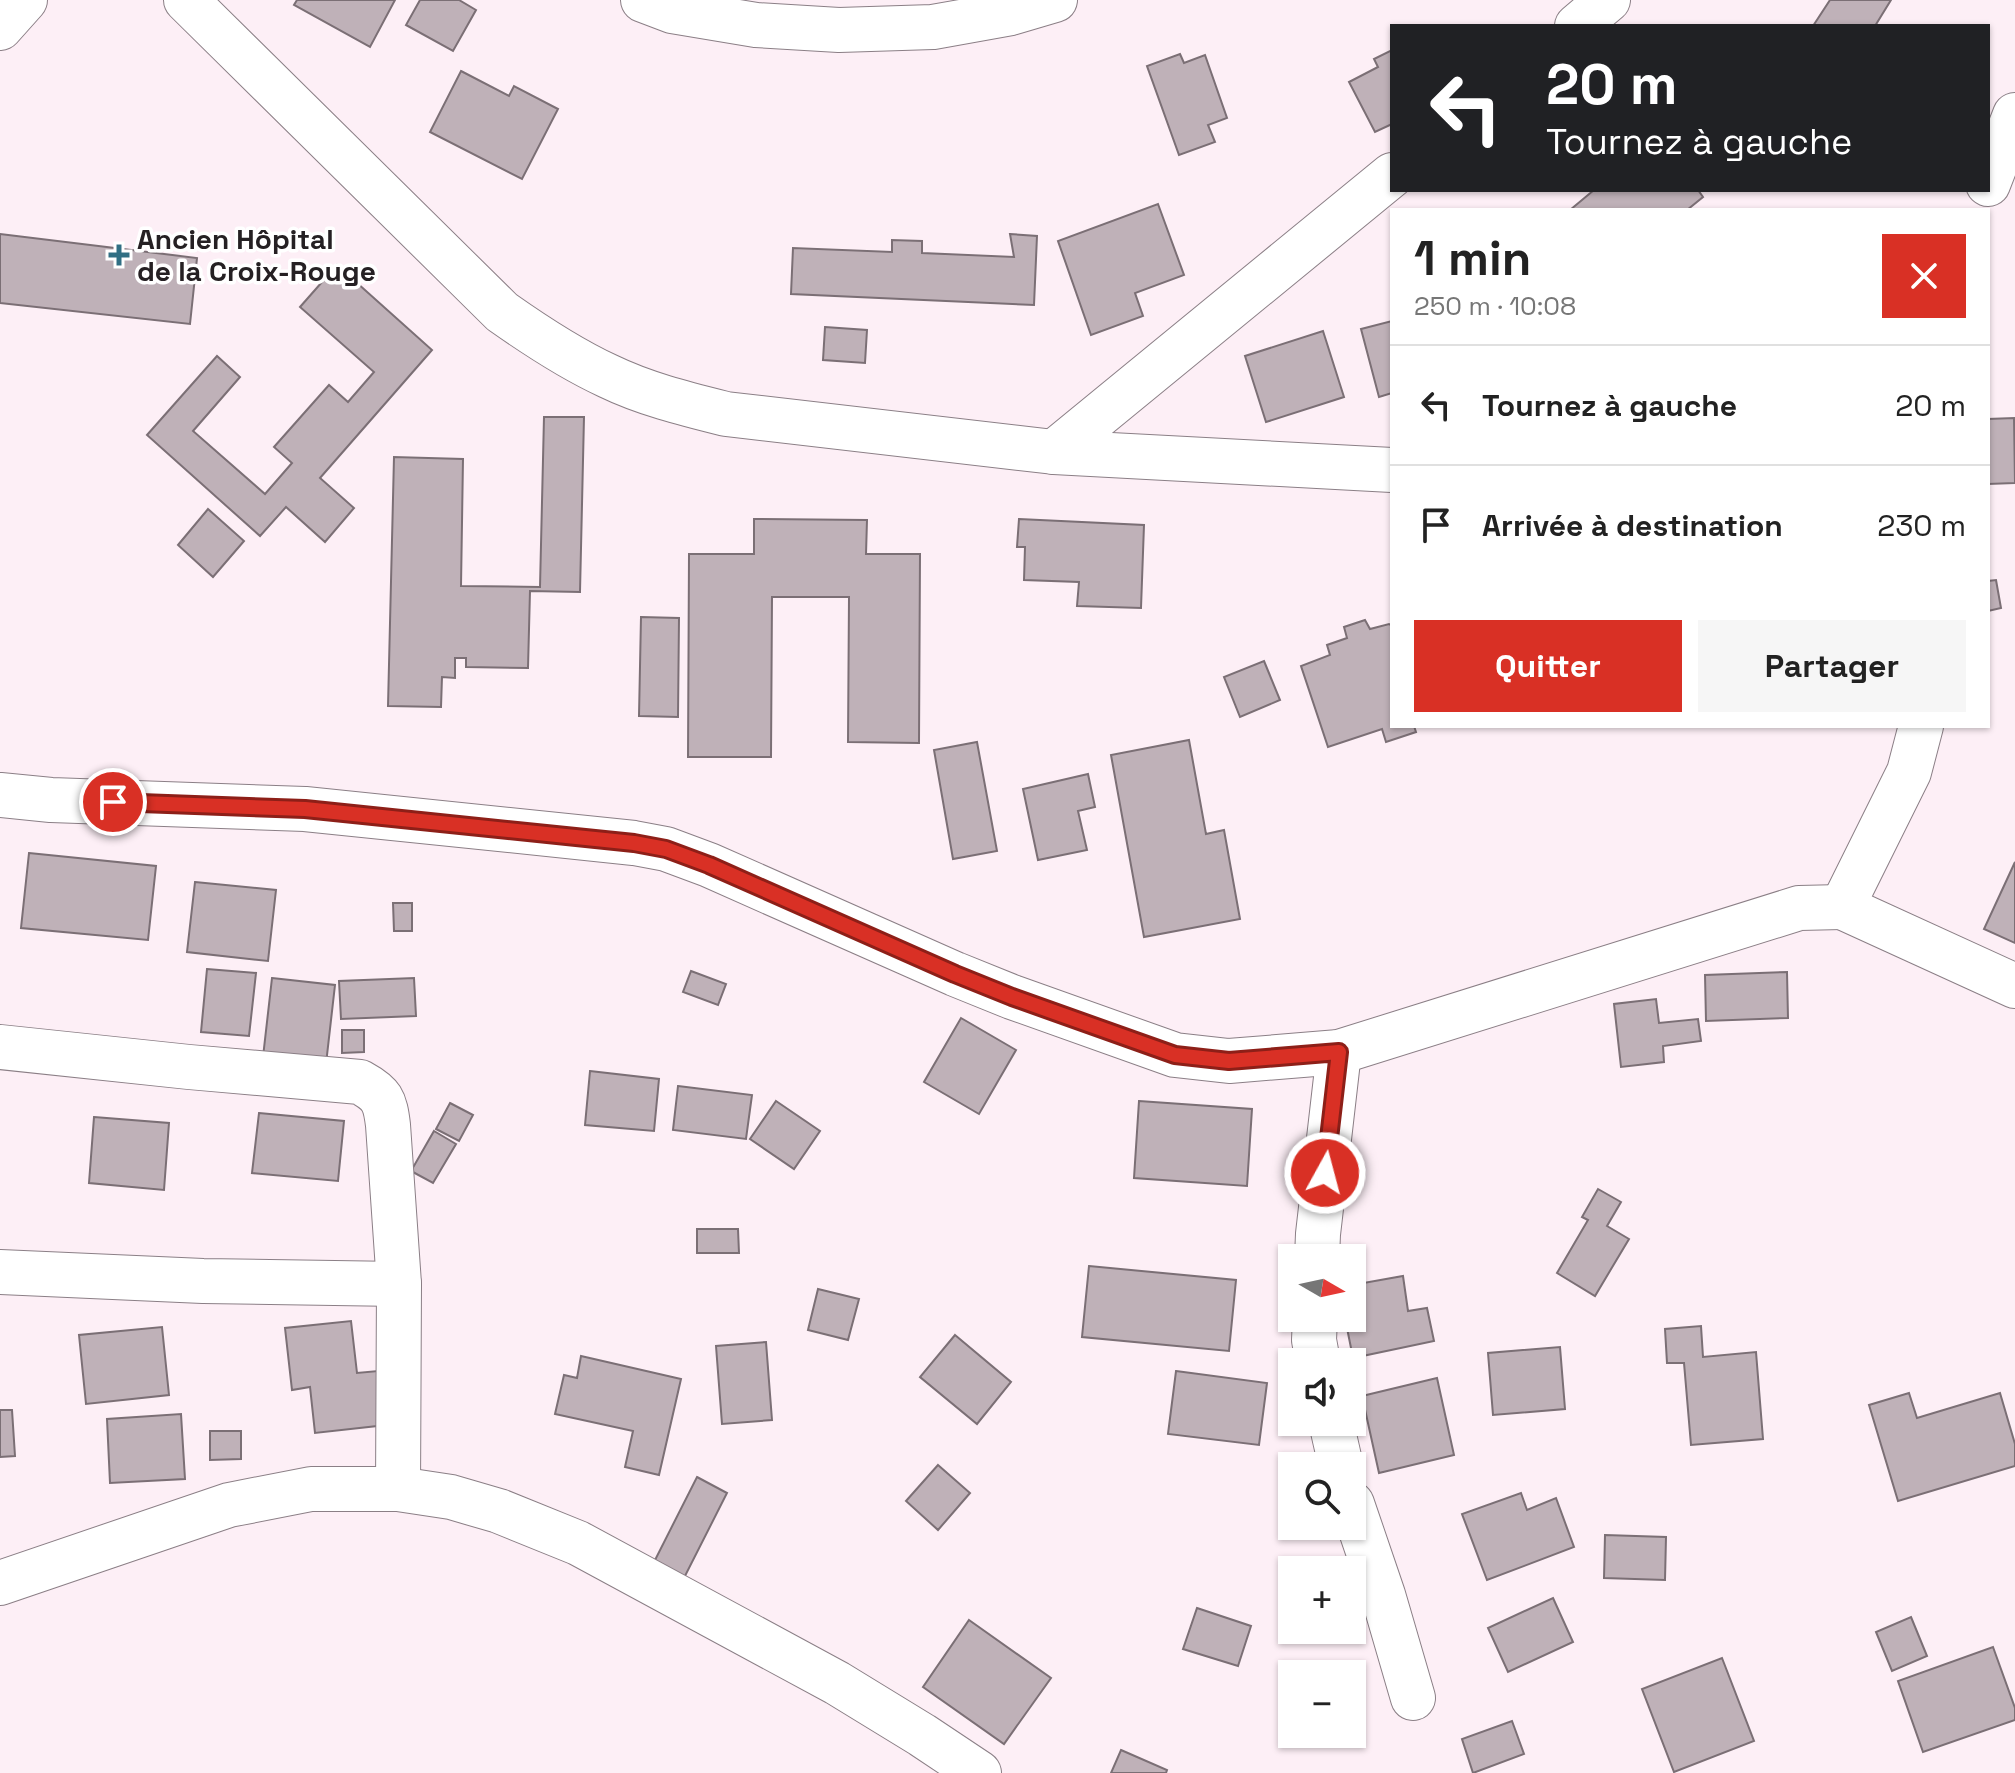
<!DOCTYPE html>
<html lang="fr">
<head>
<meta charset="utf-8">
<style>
	body { margin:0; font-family:"Space Grotesk",sans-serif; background:#f6f6f6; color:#222; height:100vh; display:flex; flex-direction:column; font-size:30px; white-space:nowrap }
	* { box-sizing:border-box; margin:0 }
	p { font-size:26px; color:#767676 }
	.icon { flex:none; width:44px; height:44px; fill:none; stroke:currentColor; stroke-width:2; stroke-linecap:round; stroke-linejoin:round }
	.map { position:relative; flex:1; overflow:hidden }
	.details { position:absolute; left:1390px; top:208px; width:600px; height:520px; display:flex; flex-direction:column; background:#fff; border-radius:0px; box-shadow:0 2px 6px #0004 }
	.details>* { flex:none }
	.hud { position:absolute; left:1390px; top:24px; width:600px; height:168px; border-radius:0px; box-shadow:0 2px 6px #0004; background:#202124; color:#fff; overflow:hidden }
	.needle { width:52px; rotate:99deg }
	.fabs { position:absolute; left:1278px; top:1244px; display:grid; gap:16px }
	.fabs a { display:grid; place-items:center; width:88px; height:88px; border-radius:0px; background:#fff; box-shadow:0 2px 6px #0004; font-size:40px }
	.pin { position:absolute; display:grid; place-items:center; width:68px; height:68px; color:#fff; margin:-34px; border:4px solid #fff; border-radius:50%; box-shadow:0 2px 8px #0007 }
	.me { position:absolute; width:88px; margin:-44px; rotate:7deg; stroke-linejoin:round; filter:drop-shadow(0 0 6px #0008) }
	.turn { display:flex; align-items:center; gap:28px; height:168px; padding:0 24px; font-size:36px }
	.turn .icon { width:104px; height:104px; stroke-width:2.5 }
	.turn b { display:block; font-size:56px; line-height:68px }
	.round { display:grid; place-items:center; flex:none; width:84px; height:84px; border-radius:0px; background:#f6f6f6 }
	.overview { display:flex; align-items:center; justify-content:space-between; height:136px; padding:0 24px }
	h1 { font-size:48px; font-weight:700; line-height:60px }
	.primary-button { display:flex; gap:16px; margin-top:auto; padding:16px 24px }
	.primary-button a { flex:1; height:92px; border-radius:0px; background:#d93025; color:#fff; font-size:32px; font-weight:700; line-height:92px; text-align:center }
	.primary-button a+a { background:#f6f6f6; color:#222 }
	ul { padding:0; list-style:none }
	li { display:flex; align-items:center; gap:24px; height:120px; padding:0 24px; border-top:2px solid #e0e0e0 }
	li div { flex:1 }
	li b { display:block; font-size:30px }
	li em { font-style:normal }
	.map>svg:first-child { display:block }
	.building { fill:#bfb1b8; stroke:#7b6f75; stroke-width:2 }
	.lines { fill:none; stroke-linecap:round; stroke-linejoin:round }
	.minor-casing { stroke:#8b7f86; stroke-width:46 }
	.minor { stroke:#fff; stroke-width:44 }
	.route-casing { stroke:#8d1f18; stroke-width:20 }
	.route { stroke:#d93025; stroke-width:14 }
	.poi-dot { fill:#306f84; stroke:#fff; stroke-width:3 }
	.labels { text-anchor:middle; stroke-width:7; stroke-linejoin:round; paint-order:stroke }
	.poi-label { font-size:28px; font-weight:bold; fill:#252023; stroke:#fff; text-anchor:start }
</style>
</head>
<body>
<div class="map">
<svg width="2015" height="1773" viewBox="0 0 2015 1773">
	<rect width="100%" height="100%" fill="#fdeff6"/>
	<g class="building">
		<path d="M297,0H395L370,47L294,5Z"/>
		<path d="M420,0H459L476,10L453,51L406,25Z"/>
		<path d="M1830,0H1891L1875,26H1813Z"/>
		<path d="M1392,50V124L1375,132L1349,82L1378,67L1374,59Z"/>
		<path d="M1180,54L1184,63L1205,55L1227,118L1208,125L1215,142L1179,155L1147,66Z"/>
		<path d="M461,71L509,96L514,86L558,109L522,179L430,132Z"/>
		<path d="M1594,190H1698L1703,197L1687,210H1570Z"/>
		<path d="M1158,204L1184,275L1135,293L1143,316L1091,335L1058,241Z"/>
		<path d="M0,234L197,258L190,324L0,303Z"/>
		<path d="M1010,234L1037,236L1034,305L791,294L793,248L892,252V240L922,241V253L1014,257Z"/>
		<path d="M337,265L432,350L320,478L354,508L325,542L286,507L260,536L147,435L217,356L240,377L193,431L265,494L292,463L274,447L329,385L348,402L374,372L300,307Z"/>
		<path d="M1392,321V393L1379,397L1361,329Z"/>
		<path d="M825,327L867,330L865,363L823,360Z"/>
		<path d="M1323,331L1344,397L1266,422L1245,356Z"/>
		<path d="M544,417H584L580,592L530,591L528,668L466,667V658H455V678L442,677L441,707L388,706L394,457L463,459L461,586L540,587Z"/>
		<path d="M2014,418L2015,483L1988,484V419Z"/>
		<path d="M208,509L244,541L213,577L178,545Z"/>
		<path d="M754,519L867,520L866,554H920L919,743L848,742L849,597H772L771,757H688L689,554H754Z"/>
		<path d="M1019,519L1144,525L1141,608L1077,606L1079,582L1024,580L1025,547H1017Z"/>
		<path d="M1996,580L2001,608L1988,611V581Z"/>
		<path d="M641,617L679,618L678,717L639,716Z"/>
		<path d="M1365,620L1370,629L1389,624L1392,626V726H1414L1416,732L1386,742L1382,729L1328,747L1301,666L1330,655L1327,645L1347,638L1344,627Z"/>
		<path d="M1264,661L1280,700L1240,717L1224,677Z"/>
		<path d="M1189,740L1206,834L1224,830L1240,919L1144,937L1111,755Z"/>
		<path d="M977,742L997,851L953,859L934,750Z"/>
		<path d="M1088,774L1095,807L1078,811L1087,850L1038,860L1023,789Z"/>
		<path d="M29,853L156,866L148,940L21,928Z"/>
		<path d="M2015,862V943L1984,929Z"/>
		<path d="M195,882L276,890L268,961L187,952Z"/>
		<path d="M393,903H412V931H394Z"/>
		<path d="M207,969L256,973L249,1036L201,1032Z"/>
		<path d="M691,971L726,984L718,1005L683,992Z"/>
		<path d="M1787,972L1788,1018L1706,1021L1705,975Z"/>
		<path d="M272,978L335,985L326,1064L263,1057Z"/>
		<path d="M414,978L416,1016L341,1019L339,981Z"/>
		<path d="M1656,999L1659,1023L1698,1019L1701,1041L1663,1046L1664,1062L1621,1067L1614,1004Z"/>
		<path d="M961,1018L1016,1050L979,1114L924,1082Z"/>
		<path d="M342,1030H364V1052L342,1053Z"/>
		<path d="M590,1071L659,1079L654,1131L585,1125Z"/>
		<path d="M678,1086L752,1095L746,1139L673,1130Z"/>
		<path d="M776,1101L820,1131L794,1169L750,1139Z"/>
		<path d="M1139,1101L1252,1109L1247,1186L1134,1178Z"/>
		<path d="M450,1103L473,1115L459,1141L436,1129Z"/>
		<path d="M259,1113L344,1121L338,1181L252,1173Z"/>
		<path d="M94,1117L169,1123L164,1190L89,1183Z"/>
		<path d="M434,1131L456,1144L433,1183L411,1171Z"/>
		<path d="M1598,1189L1621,1202L1607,1226L1629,1239L1595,1296L1557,1273L1588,1220L1582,1217Z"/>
		<path d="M697,1229H738L739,1253H697Z"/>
		<path d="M1089,1266L1236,1280L1229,1351L1082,1337Z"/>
		<path d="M1403,1276L1408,1311L1427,1308L1434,1341L1353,1358L1345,1318H1352V1285Z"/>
		<path d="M818,1289L859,1299L848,1340L808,1330Z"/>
		<path d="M351,1321L357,1373L389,1370L395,1424L315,1433L310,1387L292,1390L285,1328Z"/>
		<path d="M1701,1326L1703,1357L1756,1352L1763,1439L1691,1445L1684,1363H1667L1665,1329Z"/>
		<path d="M162,1327L169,1395L86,1404L79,1335Z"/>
		<path d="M955,1335L1011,1382L977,1424L920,1377Z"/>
		<path d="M766,1342L772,1420L722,1424L716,1346Z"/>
		<path d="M1560,1347L1565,1409L1493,1415L1488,1353Z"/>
		<path d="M581,1356L681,1379L659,1475L625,1467L633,1431L555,1414L564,1375L577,1378Z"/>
		<path d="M1176,1371L1267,1383L1259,1445L1168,1434Z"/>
		<path d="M1437,1378L1454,1455L1379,1473L1362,1396Z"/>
		<path d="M1909,1393L1917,1418L2000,1393L2015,1444V1466L1898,1501L1869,1405Z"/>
		<path d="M0,1410H12L15,1456L0,1457Z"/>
		<path d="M181,1414L185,1479L110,1483L107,1419Z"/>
		<path d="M210,1431H241V1459L210,1460Z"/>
		<path d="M938,1465L970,1493L938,1530L906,1501Z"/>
		<path d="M697,1477L727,1493L684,1578L654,1562Z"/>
		<path d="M1521,1493L1527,1510L1556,1498L1574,1547L1487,1580L1462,1514Z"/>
		<path d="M1605,1535L1666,1537L1665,1580L1604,1578Z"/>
		<path d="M1553,1598L1573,1642L1508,1672L1488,1628Z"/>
		<path d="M1197,1608L1251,1626L1238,1666L1183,1649Z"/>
		<path d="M1911,1617L1927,1656L1892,1671L1876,1632Z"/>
		<path d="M969,1620L1051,1678L1004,1744L923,1687Z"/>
		<path d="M1993,1647L2015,1708V1720L1923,1752L1898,1681Z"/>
		<path d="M1722,1658L1754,1741L1674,1772L1642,1689Z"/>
		<path d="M1512,1721L1524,1754L1473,1773L1462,1739Z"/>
		<path d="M1121,1750L1167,1770L1166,1773H1111Z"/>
	</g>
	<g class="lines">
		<defs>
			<g id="minor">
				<path d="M186,0L502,312C536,336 571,359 608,376C645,394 686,404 726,414L1054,452L1392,470"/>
				<path d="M643,0L672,11L756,25L839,30L933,27L1011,13L1055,0"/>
				<path d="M1577,26L1608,0"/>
				<path d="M0,28L25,0"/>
				<path d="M1988,184L2015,115"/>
				<path d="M1054,452L1392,175"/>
				<path d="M1921,726L1909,772L1842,907L2015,986"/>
				<path d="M0,795L51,800L305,809L634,843L666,849L709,865L955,974L1012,997L1175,1055L1229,1061L1339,1052L1799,908L1842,907"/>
				<path d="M0,1047L189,1067L360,1082C382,1094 385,1100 388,1125L399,1284L398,1489"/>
				<path d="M1317,1258L1318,1234L1339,1052"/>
				<path d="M0,1272L203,1281L399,1284"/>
				<path d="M1315,1318L1314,1340L1318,1362"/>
				<path d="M1331,1422L1341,1466"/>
				<path d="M1352,1504L1383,1595L1413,1698"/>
				<path d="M0,1583L229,1505L311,1489H398L451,1497L499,1511L578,1543L837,1683L922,1735L979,1773"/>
			</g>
		</defs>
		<use href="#minor" class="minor-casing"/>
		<use href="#minor" class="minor"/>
	</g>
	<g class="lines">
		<defs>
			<path id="route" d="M113,802L305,809L634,843L666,849L709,865L955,974L1012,997L1175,1055L1229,1061L1339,1052L1325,1173"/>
		</defs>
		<use href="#route" class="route-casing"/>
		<use href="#route" class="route"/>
	</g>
	<path class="poi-dot" d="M115 243h8v8h8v8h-8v8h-8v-8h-8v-8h8z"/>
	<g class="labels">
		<g class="poi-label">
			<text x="137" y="249">Ancien Hôpital<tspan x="137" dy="32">de la Croix-Rouge</tspan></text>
		</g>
	</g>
</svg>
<div class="fabs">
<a><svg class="needle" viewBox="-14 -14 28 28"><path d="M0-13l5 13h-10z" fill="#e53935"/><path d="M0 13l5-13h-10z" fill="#767676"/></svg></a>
<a><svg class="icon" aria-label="sound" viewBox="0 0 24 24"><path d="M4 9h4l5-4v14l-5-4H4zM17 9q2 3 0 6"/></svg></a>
<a><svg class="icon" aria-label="search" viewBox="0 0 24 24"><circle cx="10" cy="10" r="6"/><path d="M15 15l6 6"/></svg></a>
<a>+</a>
<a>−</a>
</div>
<div class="pin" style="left:113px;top:802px;background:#d93025"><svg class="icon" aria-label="arrive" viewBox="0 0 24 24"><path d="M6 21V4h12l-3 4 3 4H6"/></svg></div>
<svg class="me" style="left:1325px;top:1173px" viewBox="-20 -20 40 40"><circle r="17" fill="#d93025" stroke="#fff" stroke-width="3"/><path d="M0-11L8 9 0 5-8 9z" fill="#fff"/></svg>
<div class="hud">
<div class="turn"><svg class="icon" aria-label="left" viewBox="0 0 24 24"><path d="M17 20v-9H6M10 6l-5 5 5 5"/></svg><div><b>20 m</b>Tournez à gauche</div></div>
</div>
<section class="details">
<div class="overview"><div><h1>1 min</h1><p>250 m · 10:08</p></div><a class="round" style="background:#d93025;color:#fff"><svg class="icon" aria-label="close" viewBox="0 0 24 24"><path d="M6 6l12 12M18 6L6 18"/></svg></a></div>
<ul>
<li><svg class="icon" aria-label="left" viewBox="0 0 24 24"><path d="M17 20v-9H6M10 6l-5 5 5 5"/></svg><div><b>Tournez à gauche</b></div><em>20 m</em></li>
<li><svg class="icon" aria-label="arrive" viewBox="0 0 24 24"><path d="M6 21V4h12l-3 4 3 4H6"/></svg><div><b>Arrivée à destination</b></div><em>230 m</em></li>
</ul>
<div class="primary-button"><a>Quitter</a><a>Partager</a></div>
</section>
</div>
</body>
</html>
